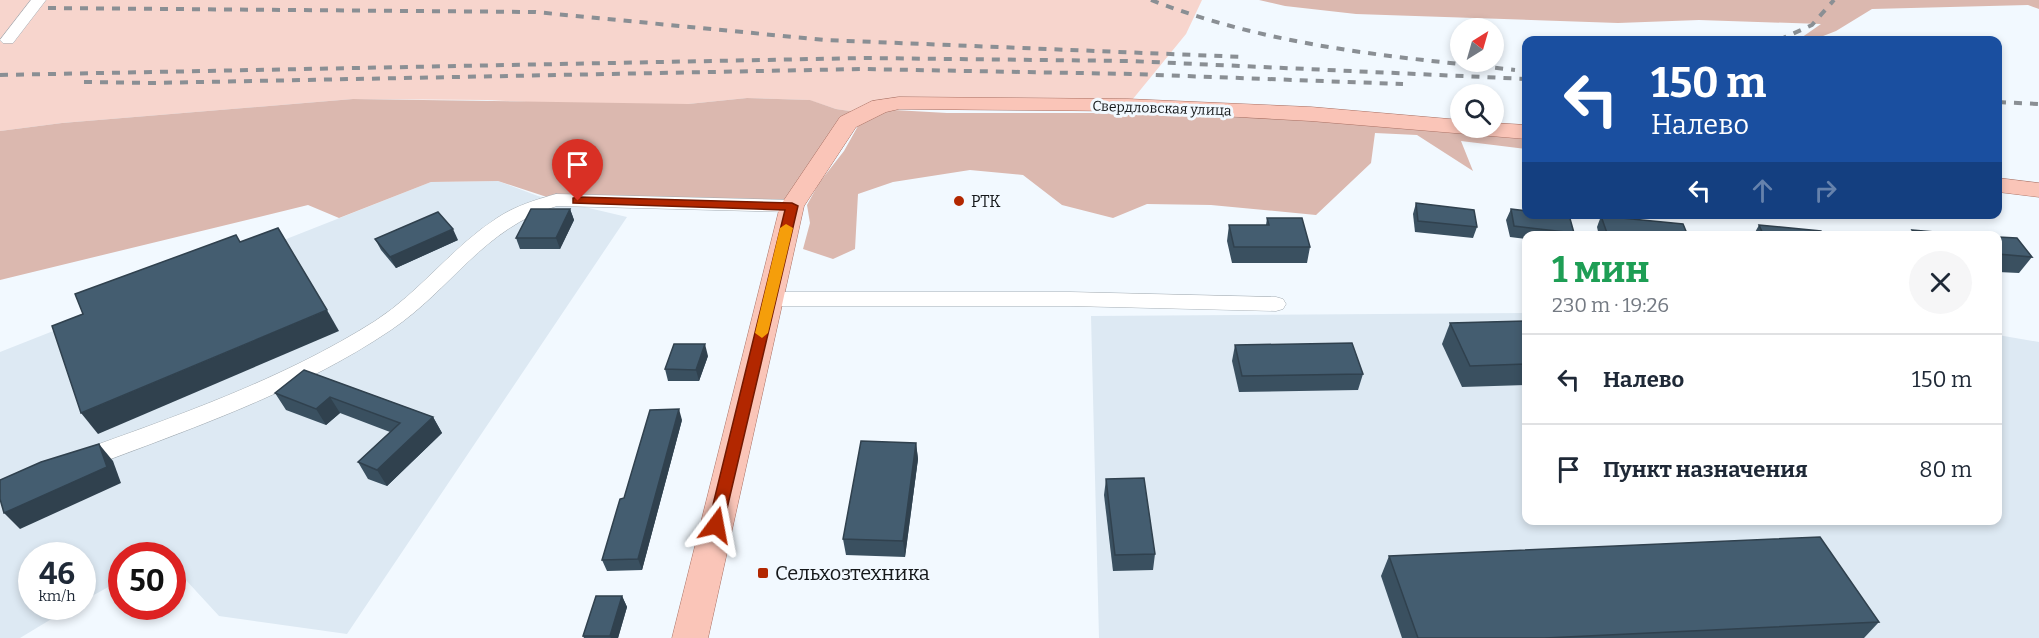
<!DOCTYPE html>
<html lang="ru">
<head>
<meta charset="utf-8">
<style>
	body { margin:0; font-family:Bitter,serif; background:#f6f6f7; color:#1f2937; height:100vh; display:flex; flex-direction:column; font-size:22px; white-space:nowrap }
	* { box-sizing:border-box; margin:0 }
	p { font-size:20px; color:#747a83 }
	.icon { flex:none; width:33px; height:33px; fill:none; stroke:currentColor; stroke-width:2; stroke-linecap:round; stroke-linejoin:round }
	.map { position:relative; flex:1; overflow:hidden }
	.details { position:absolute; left:1522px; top:231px; width:480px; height:294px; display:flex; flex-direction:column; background:#fff; border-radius:12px; box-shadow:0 3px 9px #0003 }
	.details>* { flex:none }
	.top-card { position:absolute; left:1522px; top:36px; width:480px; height:183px; border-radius:12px; box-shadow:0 3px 9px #0003; background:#1a4fa0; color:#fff; overflow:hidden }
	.needle { width:39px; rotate:37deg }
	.tools { position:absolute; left:1450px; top:18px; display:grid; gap:12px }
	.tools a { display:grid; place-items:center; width:54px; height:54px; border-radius:50%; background:#fff; box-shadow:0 3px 9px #0003; font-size:30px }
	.speed { position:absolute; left:18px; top:542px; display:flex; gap:12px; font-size:30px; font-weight:700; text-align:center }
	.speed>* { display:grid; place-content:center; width:78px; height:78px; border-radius:50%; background:#fff; box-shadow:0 3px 9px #0003; line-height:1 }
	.speed small { font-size:15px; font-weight:400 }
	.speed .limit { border:9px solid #d22; background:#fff; color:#111 }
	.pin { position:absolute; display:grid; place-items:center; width:51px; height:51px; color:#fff; margin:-62px -26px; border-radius:50% 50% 50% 0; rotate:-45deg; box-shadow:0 0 6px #0007 }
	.pin .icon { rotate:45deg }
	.me { position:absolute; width:66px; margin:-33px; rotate:13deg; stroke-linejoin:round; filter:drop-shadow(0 0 4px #0008) }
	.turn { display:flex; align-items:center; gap:21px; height:126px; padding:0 30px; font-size:27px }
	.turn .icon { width:78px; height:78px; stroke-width:2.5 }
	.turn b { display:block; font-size:42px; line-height:51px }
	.lanes { display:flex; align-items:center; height:57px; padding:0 30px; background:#0003; justify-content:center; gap:30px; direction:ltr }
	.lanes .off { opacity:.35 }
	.round { display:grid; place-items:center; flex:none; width:63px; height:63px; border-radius:32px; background:#f6f6f7 }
	.head { display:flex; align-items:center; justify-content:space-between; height:102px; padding:0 30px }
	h1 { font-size:36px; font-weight:700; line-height:45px; color:#1e9e55 }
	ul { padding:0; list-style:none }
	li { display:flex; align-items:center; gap:18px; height:90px; padding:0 30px; border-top:2px solid #e0e1e3 }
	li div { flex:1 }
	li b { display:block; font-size:22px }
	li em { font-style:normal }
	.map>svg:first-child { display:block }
	.built { fill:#dde9f3 }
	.green { fill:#f7d5cd }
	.forest { fill:#dbb8af }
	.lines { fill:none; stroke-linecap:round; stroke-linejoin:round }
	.minor-casing { stroke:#a2abb2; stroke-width:1 }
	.major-casing { stroke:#a86f62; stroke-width:1 }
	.minor { fill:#fff; fill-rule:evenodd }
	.major { fill:#fac5b8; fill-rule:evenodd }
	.rail { stroke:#8a8f94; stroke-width:4; stroke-dasharray:8 8; stroke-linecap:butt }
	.wall { fill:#3a5060 }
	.shaded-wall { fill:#30414e }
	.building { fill:#445d70; stroke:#30414e; stroke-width:1.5 }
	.route { fill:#b22700; stroke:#741900; stroke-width:1.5 }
	.slow { fill:#f59e0b }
	.poi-dot { fill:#b22700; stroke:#f2f9ff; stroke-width:2 }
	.labels { text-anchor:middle; stroke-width:6; stroke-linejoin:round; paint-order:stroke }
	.far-street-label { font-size:14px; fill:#15181a; stroke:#f2f9ff }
	.poi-label { font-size:16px; fill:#15181a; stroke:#f2f9ff; text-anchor:start }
	.near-poi-label { font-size:20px; fill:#15181a; stroke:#f2f9ff; text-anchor:start }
</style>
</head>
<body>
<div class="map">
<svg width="2039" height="638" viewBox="0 0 2039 638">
	<rect width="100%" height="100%" fill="#f2f9ff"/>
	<g class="built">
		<path d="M498,181L538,196L627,217L347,634L219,616L173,566L172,555H122L121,580L83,601L82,555H32V606H73L20,638H0V352L431,182Z"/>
		<path d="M1527,313V520H1998V335L2039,342V638H1099L1091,316Z"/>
	</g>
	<path class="green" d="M0,0H1202L1186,34L1128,105L899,103L863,113L836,109L809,100L747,98L688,104H566L487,100L353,99L62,123L0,131Z"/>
	<g class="forest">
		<path d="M1259,0H2039V9L2028,5L1872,9L1836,31L1818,38V40H1798L1821,24L1699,20L1618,23L1356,14L1285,6Z"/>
		<path d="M747,98L810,100L836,109L863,113L792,206L556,200L498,181L431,182L339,218L308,205L0,280V131L62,123L353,99L688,104Z"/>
		<path d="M894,110L947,113H1092L1301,119L1527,136V149L1461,141L1473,171L1417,135L1375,133L1371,163L1316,215L1211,205L1147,204L1113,218L1062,205L1023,175L970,170L893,182L858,194L855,249L833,259L803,249L810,223L807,205L819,183L844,151L858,126L873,115Z"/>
	</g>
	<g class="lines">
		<defs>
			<g id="minor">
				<path d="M31,0H46L13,43H3L0,40Z"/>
				<path d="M556,194L792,200L799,202L801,206L799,210L792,212L557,206C483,228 452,289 391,330C299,392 190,429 87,468L79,470L71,468L67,461L71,454C174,417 282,380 375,321C420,292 452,247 497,218C515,206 535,200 556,194Z"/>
				<path d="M770,292H1070L1276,297L1283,299L1286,304L1283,309L1276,311L1070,306H770L763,304L760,299L763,294Z"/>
			</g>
			<g id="major">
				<path d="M899,97L1128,99L1311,107L1461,120V128H1494V123L1527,125V139L1311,121L1128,111L899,109L886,112L856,127L804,206L708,638H672L780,206L840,117L872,101Z"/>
				<path d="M1998,178L2039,183V197L1998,192Z"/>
			</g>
		</defs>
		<use href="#minor" class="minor-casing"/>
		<use href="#major" class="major-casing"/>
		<use href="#minor" class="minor"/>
		<use href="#major" class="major"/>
		<g class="rail">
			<path d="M1151,0C1273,47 1387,56 1515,70"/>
			<path d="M48,8L535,12L825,40L1244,57"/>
			<path d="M1779,40L1812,25L1834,0"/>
			<path d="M0,75L864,58L1130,61L1527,79"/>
			<path d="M84,82L151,83L862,69L1131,74L1403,84"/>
			<path d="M1998,102L2039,104"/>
		</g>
	</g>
	<g class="wall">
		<path d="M1416,203L1477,227L1473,238L1415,232L1413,214Z"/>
		<path d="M570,209L574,220L560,249H520L516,238Z"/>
		<path d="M1511,209L1574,233L1573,236H1527V239L1510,237L1506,220Z"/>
		<path d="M1601,216L1688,236H1599L1597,227Z"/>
		<path d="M1267,218L1310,247L1307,263H1232L1227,241L1229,225H1266Z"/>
		<path d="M1759,225L1823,236H1753Z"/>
		<path d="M1912,230L1981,236H1908Z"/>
		<path d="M1998,237L2032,257L2019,273L1998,272Z"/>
		<path d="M375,239L458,240L396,268L381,250Z"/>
		<path d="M1527,321V385L1462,387L1442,344L1450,323Z"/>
		<path d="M1235,345L1363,374L1358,390L1239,392L1232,361Z"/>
		<path d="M708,356L699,381H668L665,369Z"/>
		<path d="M304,370L433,417L442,433L387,486L368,479L358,462L390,432L340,413L326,425L286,410L275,393Z"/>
		<path d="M682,420L642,570L607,571L602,560L624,498Z"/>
		<path d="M916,443L918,459L905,557L846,555L843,539Z"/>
		<path d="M1106,479L1155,554L1153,570L1113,571L1104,495Z"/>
		<path d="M1389,556L1879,622L1864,638H1402L1381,576Z"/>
		<path d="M622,596L627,607L618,638H584L583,636Z"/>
	</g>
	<g class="shaded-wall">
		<path d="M570,209L574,220L560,249L556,238Z"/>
		<path d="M453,229L458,240L396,268L390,257Z"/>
		<path d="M327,310L339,331L98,434L81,413Z"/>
		<path d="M705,344L708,356L699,381L696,370Z"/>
		<path d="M330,397L340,413L326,425L316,409Z"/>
		<path d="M679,409L682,420L642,570L638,559Z"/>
		<path d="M433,417L442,433L387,486L377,470Z"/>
		<path d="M916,443L918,459L905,557L903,541Z"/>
		<path d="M99,444L113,461L121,483L20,529L4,513Z"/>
		<path d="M622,596L627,607L618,638H611L610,636Z"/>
	</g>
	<g class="building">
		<path d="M1416,203L1474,210L1477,227L1418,221Z"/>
		<path d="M531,209H570L556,238H516Z"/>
		<path d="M1511,209L1527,211V214L1569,215L1574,233L1514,226Z"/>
		<path d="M438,212L453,229L390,257L375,239Z"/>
		<path d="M1601,216L1683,224L1688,236H1628L1607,233Z"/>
		<path d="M1267,218H1302L1310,247H1234L1229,225H1269Z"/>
		<path d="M1759,225L1821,231L1823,236H1764Z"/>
		<path d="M278,228L327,310L81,413L52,326L83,314L75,294L236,235L240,242Z"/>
		<path d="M1912,230L1981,236H1916Z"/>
		<path d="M1998,237L2017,238L2032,257L1998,254Z"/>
		<path d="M1527,321V364L1470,366L1450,323Z"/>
		<path d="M1352,343L1363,374L1242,376L1235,345Z"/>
		<path d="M674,344H705L696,370L665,369Z"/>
		<path d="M304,370L433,417L377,470L358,462L400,423L330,397L316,409L275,393Z"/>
		<path d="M679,409L638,559L602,560L620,499L624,498L650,410Z"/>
		<path d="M861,441L916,443L903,541L843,539Z"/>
		<path d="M99,444L107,467L4,513L0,499V480L41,462Z"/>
		<path d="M1144,478L1155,554L1115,555L1106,479Z"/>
		<path d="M1820,537L1879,622L1545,638H1418L1389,556Z"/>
		<path d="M596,596H622L610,636H583Z"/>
	</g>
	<path class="route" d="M578,197L792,203L798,206L722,530L716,532L711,530L708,525L785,210L573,203V198Z"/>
	<path class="slow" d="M786,224L793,228L768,333L762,338L755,333L780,228Z"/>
	<g class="poi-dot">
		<circle cx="959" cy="201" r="6"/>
		<rect x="757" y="567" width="12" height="12" rx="3"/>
	</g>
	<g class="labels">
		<g class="far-street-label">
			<text transform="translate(1162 108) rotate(2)" y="5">Свердловская улица</text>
		</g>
		<g class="poi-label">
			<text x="971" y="207">РТК</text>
		</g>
		<g class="near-poi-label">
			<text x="775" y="580">Сельхозтехника</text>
		</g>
	</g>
</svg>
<div class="tools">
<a><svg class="needle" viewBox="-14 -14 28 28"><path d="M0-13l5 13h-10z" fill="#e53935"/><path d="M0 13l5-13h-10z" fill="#747a83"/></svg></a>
<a><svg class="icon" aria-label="search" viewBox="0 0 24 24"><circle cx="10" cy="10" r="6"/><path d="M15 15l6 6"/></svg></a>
</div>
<div class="speed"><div>46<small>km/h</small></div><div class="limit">50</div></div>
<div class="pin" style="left:578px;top:201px;background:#d93025"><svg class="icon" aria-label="arrive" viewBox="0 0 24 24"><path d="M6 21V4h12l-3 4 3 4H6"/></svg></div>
<svg class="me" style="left:716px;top:525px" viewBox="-20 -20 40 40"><path d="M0-17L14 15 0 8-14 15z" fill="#b22700" stroke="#fff" stroke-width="4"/></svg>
<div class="top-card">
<div class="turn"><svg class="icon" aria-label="left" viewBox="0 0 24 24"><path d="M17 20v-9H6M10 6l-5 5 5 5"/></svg><div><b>150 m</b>Налево</div></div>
<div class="lanes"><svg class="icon" aria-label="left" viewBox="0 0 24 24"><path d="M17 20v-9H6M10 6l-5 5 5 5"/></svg><svg class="icon off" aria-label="ahead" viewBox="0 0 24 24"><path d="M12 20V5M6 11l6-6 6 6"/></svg><svg class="icon off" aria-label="right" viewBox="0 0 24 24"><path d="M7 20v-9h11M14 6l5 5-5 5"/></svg></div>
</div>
<section class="details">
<div class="head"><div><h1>1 мин</h1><p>230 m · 19:26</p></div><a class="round"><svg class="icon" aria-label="close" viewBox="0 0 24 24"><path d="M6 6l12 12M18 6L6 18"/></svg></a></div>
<ul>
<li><svg class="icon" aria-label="left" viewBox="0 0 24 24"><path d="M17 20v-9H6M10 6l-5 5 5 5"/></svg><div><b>Налево</b></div><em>150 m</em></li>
<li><svg class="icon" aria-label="arrive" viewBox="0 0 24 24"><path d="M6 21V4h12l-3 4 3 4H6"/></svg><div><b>Пункт назначения</b></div><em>80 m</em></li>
</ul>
</section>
</div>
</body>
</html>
